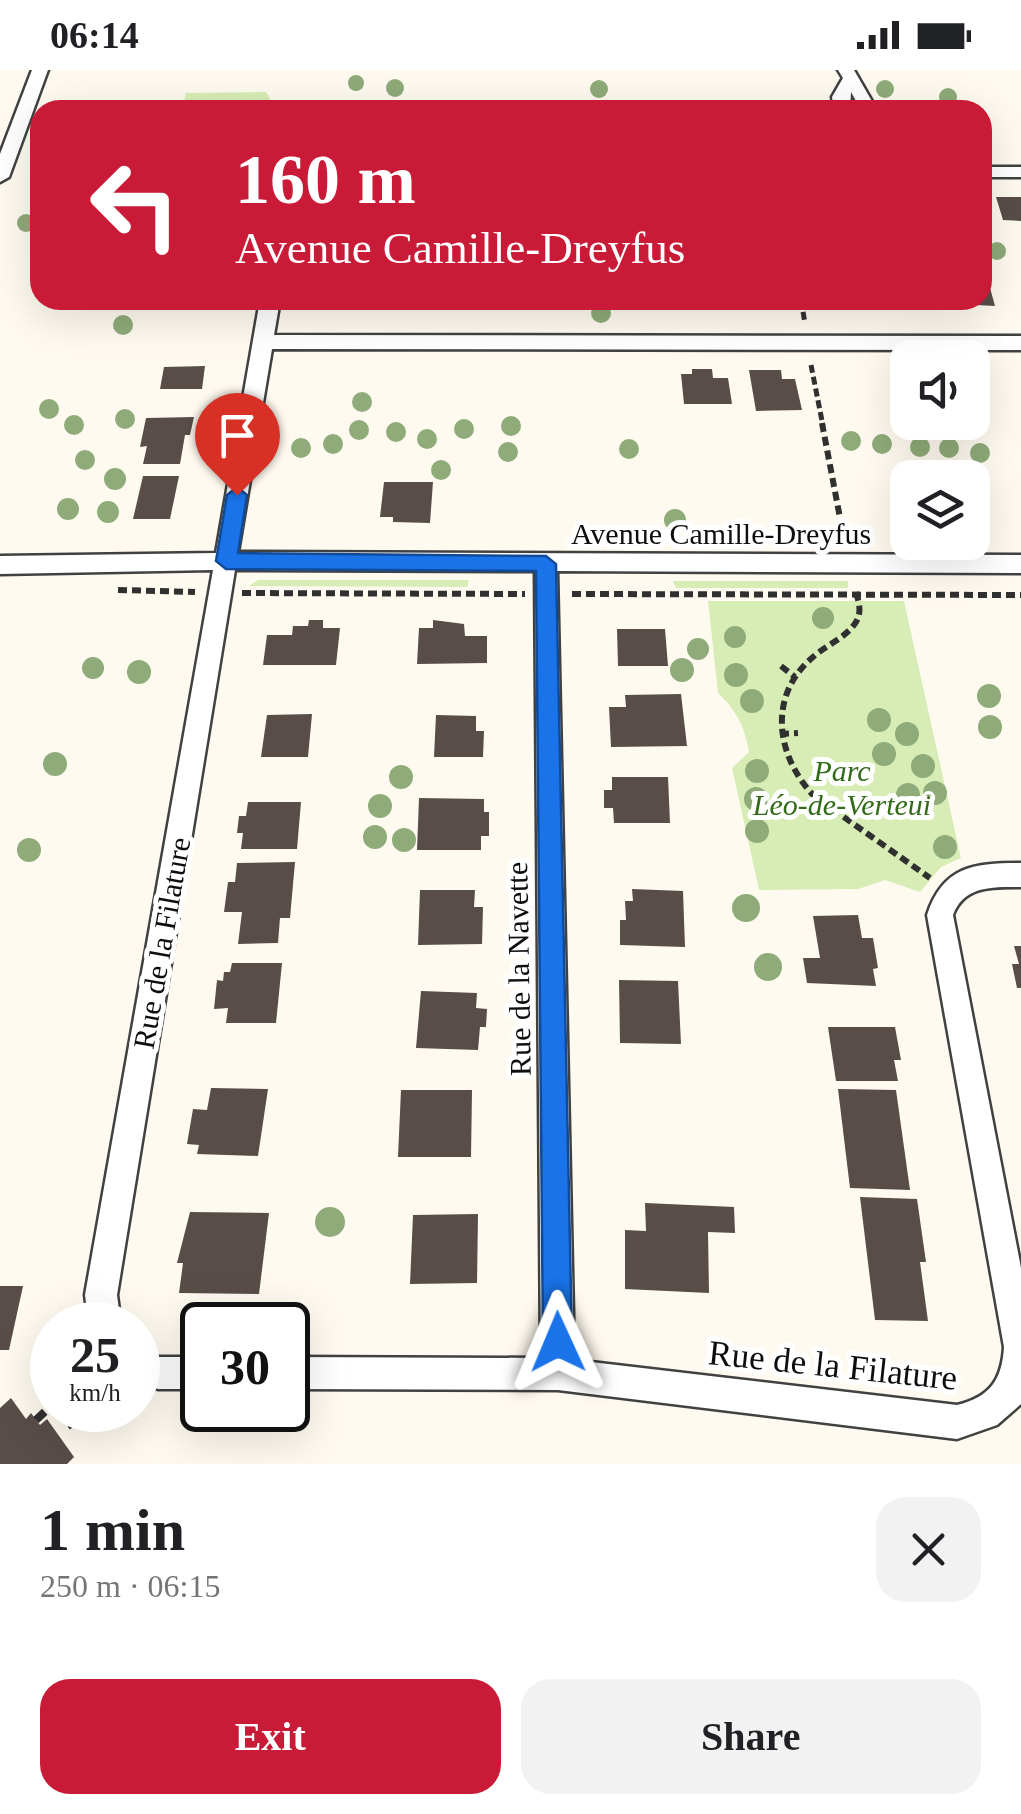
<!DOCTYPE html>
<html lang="en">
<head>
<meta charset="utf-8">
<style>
	body { margin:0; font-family:"Times New Roman",serif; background:#f2f2f2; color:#202124; height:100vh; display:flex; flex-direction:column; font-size:38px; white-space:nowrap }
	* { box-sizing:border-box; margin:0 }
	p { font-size:32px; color:#757577 }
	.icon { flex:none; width:55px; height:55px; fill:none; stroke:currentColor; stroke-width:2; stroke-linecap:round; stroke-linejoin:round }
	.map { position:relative; height:1394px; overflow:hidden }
	.side { display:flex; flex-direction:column; background:#fff; flex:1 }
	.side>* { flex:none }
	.banner { position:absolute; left:30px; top:30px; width:962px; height:210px; border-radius:30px; box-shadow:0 10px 40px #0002; background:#c91b37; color:#fff; overflow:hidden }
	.tools { position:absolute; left:890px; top:270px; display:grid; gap:20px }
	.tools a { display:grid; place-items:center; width:100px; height:100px; border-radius:20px; background:#fff; box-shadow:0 10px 40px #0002; font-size:50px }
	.speed { position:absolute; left:30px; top:1232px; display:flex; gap:20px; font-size:50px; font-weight:700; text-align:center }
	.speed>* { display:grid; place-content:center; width:130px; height:130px; border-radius:50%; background:#fff; box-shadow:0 10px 40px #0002; line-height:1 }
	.speed small { font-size:25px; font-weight:400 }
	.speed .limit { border:5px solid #111; border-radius:15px; background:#fff; color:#111 }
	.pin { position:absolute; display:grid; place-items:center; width:85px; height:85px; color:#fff; margin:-102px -42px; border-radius:50% 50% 50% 0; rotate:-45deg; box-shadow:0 0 10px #0007 }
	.pin .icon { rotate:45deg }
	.me { position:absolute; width:110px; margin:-55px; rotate:359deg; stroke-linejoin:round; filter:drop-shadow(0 0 8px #0008) }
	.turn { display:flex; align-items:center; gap:35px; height:210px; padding:0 40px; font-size:45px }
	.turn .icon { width:130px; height:130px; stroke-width:2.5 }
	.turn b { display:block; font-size:70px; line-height:85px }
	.round { display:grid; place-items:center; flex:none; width:105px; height:105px; border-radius:30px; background:#f2f2f2 }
	.head { display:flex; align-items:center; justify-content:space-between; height:170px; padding:0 40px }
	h1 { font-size:60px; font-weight:700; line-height:75px }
	.action { display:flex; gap:20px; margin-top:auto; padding:20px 40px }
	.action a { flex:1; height:115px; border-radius:30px; background:#c91b37; color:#fff; font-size:40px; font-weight:700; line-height:115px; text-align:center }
	.action a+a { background:#f2f2f2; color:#202124 }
	.status { display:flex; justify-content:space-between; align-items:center; height:70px; padding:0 50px; background:#fff; direction:ltr }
	.status svg { height:28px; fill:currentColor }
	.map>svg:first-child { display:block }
	.green { fill:#d8edb5 }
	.building { fill:#584d49 }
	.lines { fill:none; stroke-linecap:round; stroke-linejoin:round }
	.minor-casing { stroke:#414141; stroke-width:5 }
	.path-far2 { stroke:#303030; stroke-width:5; stroke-dasharray:8 4; stroke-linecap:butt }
	.path-far1 { stroke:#303030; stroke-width:6; stroke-dasharray:9 5; stroke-linecap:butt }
	.path { stroke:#303030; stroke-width:8; stroke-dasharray:12 6; stroke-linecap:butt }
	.minor { fill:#fff; fill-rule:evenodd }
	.tree { fill:#8fab79 }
	.route { fill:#1a73e8; stroke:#114b97; stroke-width:2.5 }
	.labels { text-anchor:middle; stroke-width:10; stroke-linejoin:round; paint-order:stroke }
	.street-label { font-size:30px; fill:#0e0e0e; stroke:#fff }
	.park-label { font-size:30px; font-style:italic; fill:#336b19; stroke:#fff }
	.near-street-label { font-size:35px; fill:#0e0e0e; stroke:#fff }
</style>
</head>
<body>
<div class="status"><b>06:14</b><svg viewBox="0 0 49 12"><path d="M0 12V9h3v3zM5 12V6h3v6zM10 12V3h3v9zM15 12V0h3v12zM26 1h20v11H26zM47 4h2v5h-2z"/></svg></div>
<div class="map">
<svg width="1021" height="1394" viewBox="0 0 1021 1394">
	<rect width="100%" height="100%" fill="#fffaef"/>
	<g class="green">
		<path d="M266,22L276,40H182L186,23Z"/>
		<path d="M258,510H469L467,517L249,516Z"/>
		<path d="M673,511H848V518H676Z"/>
		<path d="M708,531H904L961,788L941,797L920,822L885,810L858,819L759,820L732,698L749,682C745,657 736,640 718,623Z"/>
	</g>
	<g class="building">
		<path d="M996,127H1021V151L1003,150Z"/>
		<path d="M984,196L995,236L976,235L975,230H982Z"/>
		<path d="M452,230H485L484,239H452Z"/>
		<path d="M592,230H642L643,238H592Z"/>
		<path d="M205,296L202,319H160L164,297Z"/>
		<path d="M692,299H712L713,308H728L732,334H684L681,304H692Z"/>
		<path d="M749,300H781L782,309H795L802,340L756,341Z"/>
		<path d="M194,347L190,365H185L180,394H143L147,376L140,377L146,348Z"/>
		<path d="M143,406H179L170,449H133Z"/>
		<path d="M384,412H433L430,453L393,452V447H380Z"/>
		<path d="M309,550H323V558H340L336,595H263L267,565H292L293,556H308Z"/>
		<path d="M433,550L464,554L465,566H487V593L417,594L419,558H433Z"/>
		<path d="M617,559H665L668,596H618Z"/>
		<path d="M681,624L687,676L611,677L609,637H626L625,625Z"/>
		<path d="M312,644L308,687H261L267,645Z"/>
		<path d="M436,645L476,646V661H484L483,687H434Z"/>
		<path d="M612,707H668L670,753H614L613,738H604V720H612Z"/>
		<path d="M419,728L484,729V742H489V766H481V780H417Z"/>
		<path d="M248,732H301L297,779H241L243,763H237L239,746H246Z"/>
		<path d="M295,792L290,848H280L278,873L238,874L242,842H224L228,812H235L237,793Z"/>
		<path d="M632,819L683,821L685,877L620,875V850H626L625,831H633Z"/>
		<path d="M420,820H475L474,837H483L482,874L418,875Z"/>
		<path d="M858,845L862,868H873L878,898L873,899L876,916L807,913L803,888H820L813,846Z"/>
		<path d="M1014,876H1021V918H1017L1012,894H1019Z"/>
		<path d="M232,893H282L276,953H226L228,938L214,939L217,910L223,911L224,902H230Z"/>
		<path d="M619,910L678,911L681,974L620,973Z"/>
		<path d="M421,921L477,923L476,938L487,939L486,957H480L478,980L416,978Z"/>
		<path d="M828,957H895L901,990H894L898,1011H836Z"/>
		<path d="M211,1018L268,1019L258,1086L197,1084L199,1075L187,1074L193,1039L207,1040Z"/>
		<path d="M838,1019L896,1020L910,1120L850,1118Z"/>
		<path d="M401,1020H472L471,1087H398Z"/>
		<path d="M860,1127L917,1129L926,1192H920L928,1251L875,1250Z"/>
		<path d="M645,1133L734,1137L735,1163L708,1162L709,1223L625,1219V1160L646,1161Z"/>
		<path d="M190,1142L269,1143L259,1224L179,1223L183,1193H177Z"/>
		<path d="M478,1144L477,1213L410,1214L413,1145Z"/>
		<path d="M0,1216H23L9,1280H0Z"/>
		<path d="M11,1328L26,1349L31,1343L40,1355L47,1349L74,1387L67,1394H0V1338Z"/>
	</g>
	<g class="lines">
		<defs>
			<g id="minor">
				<path d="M32,0H48L9,107L0,112V84Z"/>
				<path d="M838,0H854L877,40H861L851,22L850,40H834L832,27L843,8Z"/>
				<rect x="982" y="97" width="39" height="10"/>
				<path d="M260,230H280L274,265L1021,266V280L272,279L238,482L1021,485V503L557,501L574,1290L957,1335C990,1327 1002,1310 1004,1277L927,845C943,796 974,793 1021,793V817C994,817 964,815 953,845L1021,1198V1334L997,1355L957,1369L558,1320L288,1319V1287L541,1288L535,501L235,500L117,1225L121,1255H89L85,1225L213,500L0,504V486L216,483Z"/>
				<path d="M138,1280L158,1287H202V1319H158L138,1312Z"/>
			</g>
		</defs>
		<use href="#minor" class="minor-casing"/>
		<g class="path-far2">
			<path d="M801,230L805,253"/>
			<path d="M811,295L823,356"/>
		</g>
		<g class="path-far1">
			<path d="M822,353L844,469"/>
			<path d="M118,520L195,522"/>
			<path d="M856,522C859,533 862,542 856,552C846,568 826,575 813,587C767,626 776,686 814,726L930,808"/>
			<path d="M242,523L525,524"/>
			<path d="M572,524L1021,525"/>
			<path d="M781,596L795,607"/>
			<path d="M780,664L798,663"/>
		</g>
		<g class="path">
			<path d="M60,1340L73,1357"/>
			<path d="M36,1350L52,1335"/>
		</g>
		<use href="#minor" class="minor"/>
	</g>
	<g class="tree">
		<circle cx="356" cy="13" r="8"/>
		<circle cx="395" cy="18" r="9"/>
		<circle cx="599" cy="19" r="9"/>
		<circle cx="885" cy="19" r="9"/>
		<circle cx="948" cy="27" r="9"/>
		<circle cx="26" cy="153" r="9"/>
		<circle cx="997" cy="181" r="9"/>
		<circle cx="601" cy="243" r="10"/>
		<circle cx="123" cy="255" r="10"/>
		<circle cx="362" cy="332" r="10"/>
		<circle cx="49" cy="339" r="10"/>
		<circle cx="125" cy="349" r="10"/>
		<circle cx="74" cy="355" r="10"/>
		<circle cx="511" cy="356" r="10"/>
		<circle cx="464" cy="359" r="10"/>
		<circle cx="359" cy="360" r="10"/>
		<circle cx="396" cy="362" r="10"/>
		<circle cx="427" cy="369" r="10"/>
		<circle cx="851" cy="371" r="10"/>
		<circle cx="333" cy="374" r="10"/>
		<circle cx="882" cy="374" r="10"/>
		<circle cx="920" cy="377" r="10"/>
		<circle cx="301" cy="378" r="10"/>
		<circle cx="949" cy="378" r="10"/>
		<circle cx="629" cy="379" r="10"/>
		<circle cx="508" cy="382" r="10"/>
		<circle cx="980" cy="383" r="10"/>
		<circle cx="85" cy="390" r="10"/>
		<circle cx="441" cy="400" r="10"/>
		<circle cx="115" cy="409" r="11"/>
		<circle cx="68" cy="439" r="11"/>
		<circle cx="108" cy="442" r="11"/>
		<circle cx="675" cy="450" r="11"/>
		<circle cx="823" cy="548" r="11"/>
		<circle cx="735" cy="567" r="11"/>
		<circle cx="698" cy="579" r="11"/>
		<circle cx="93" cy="598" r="11"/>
		<circle cx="682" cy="600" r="12"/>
		<circle cx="139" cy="602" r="12"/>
		<circle cx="736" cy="605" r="12"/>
		<circle cx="989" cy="626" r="12"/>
		<circle cx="752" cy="631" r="12"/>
		<circle cx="879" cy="650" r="12"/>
		<circle cx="990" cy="657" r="12"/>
		<circle cx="907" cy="664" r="12"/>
		<circle cx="884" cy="684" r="12"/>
		<circle cx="55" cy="694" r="12"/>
		<circle cx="923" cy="696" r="12"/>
		<circle cx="757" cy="701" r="12"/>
		<circle cx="401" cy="707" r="12"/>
		<circle cx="935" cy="723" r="12"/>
		<circle cx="908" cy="725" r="12"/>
		<circle cx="756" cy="729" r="12"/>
		<circle cx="380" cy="736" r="12"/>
		<circle cx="757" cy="761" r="12"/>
		<circle cx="375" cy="767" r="12"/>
		<circle cx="404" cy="770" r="12"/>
		<circle cx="945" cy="777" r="12"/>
		<circle cx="29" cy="780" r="12"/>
		<circle cx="746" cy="838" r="14"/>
		<circle cx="768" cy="897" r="14"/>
		<circle cx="330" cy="1152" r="15"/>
	</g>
	<path class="route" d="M237,417L247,425L238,483L546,486L556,494L572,1272L568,1283L558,1287L547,1283L543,1272L536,501L226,499L216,491L227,425Z"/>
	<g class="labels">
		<g class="street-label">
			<text x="721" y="474">Avenue Camille-Dreyfus</text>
			<text transform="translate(162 873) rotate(-80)" y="10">Rue de la Filature</text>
			<text transform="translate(519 899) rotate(-91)" y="10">Rue de la Navette</text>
		</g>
		<g class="park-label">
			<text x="842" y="711">Parc<tspan x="842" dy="34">Léo-de-Verteui</tspan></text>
		</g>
		<g class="near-street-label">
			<text transform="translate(833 1295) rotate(6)" y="12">Rue de la Filature</text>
		</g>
	</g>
</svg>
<div class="tools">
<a><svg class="icon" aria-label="sound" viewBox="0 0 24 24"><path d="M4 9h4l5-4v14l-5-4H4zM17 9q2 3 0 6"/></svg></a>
<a><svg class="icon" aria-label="layers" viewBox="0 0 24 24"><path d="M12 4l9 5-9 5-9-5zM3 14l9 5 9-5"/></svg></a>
</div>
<div class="speed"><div>25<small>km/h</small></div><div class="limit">30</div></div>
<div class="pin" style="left:237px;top:425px;background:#d93025"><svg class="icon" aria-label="arrive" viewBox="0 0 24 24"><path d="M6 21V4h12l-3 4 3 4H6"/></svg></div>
<svg class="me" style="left:558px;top:1272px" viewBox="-20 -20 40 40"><path d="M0-17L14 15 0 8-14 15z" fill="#1a73e8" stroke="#fff" stroke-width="4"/></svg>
<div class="banner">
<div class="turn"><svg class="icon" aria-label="left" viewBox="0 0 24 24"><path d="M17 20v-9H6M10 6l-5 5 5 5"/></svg><div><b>160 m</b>Avenue Camille-Dreyfus</div></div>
</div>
</div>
<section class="side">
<div class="head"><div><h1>1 min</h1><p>250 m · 06:15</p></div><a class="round"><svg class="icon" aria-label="close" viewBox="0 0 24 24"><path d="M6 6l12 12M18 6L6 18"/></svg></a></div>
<div class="action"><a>Exit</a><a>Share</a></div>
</section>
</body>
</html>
